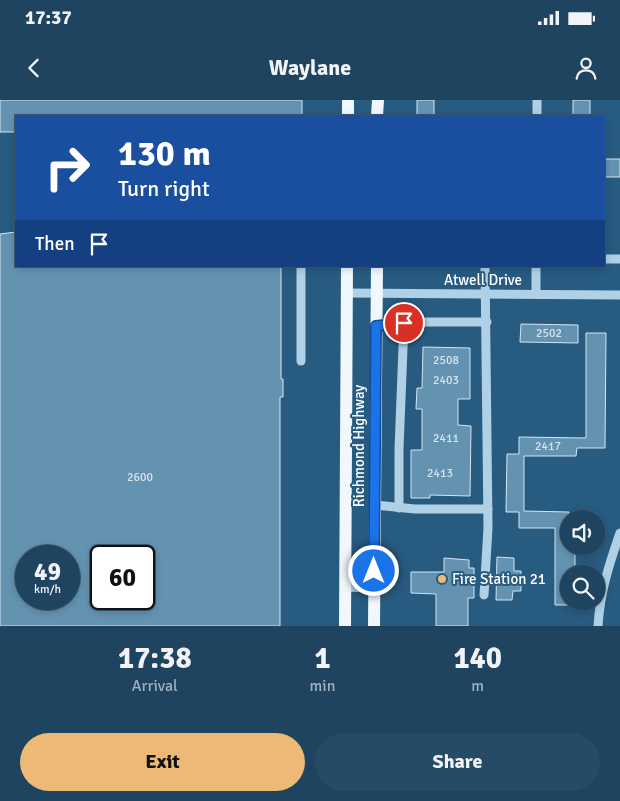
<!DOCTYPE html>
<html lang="en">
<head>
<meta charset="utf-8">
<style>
	body { margin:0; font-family:Signika,sans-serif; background:#264b66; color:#f1f3f6; height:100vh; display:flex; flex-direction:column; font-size:19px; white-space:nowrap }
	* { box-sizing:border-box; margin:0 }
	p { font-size:16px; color:#a1b0bd }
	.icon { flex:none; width:28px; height:28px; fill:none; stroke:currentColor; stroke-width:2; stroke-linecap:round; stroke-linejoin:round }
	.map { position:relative; height:526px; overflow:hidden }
	.panel { display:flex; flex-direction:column; background:#1e4460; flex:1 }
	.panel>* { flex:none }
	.hud { position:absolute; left:15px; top:15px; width:590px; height:152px; border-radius:0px; box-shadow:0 2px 8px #0003,0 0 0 1px #3c5c75; background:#1a4fa0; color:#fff; overflow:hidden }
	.buttons { position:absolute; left:560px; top:410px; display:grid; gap:10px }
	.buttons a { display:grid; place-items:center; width:45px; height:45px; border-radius:50%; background:#1e4460; box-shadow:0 2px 8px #0003,0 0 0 1px #3c5c75; font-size:25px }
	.speed { position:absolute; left:15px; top:445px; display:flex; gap:10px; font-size:25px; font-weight:700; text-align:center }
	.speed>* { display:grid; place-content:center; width:65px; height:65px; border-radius:50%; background:#1e4460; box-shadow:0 2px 8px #0003,0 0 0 1px #3c5c75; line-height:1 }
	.speed small { font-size:12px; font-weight:400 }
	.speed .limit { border:2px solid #111; border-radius:8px; background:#fff; color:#111 }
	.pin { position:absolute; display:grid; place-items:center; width:42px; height:42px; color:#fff; margin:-21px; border:2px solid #fff; border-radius:50%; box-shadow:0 1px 5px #0007 }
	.me { position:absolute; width:55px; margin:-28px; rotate:0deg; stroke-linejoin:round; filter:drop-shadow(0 0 4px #0008) }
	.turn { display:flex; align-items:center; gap:18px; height:105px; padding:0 20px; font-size:22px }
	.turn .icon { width:65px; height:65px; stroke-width:2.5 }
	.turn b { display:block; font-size:35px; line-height:42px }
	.then { display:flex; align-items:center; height:48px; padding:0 20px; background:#0003; gap:10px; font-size:19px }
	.eta { display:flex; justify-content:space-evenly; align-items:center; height:85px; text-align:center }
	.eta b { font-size:30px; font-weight:800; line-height:35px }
	.primary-button { display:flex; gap:10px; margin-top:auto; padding:10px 20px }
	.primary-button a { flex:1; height:58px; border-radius:30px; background:#edb976; color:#111; font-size:20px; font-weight:800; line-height:58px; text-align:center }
	.primary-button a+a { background:#264b66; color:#f1f3f6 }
	.status { display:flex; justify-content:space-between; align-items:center; height:35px; padding:0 25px; background:#1e4460; direction:ltr }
	.status svg { height:14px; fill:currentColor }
	header { display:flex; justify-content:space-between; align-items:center; height:65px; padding:0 20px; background:#1e4460; font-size:22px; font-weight:800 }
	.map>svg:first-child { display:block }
	.building { fill:#6493b2; stroke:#d2e7f5; fill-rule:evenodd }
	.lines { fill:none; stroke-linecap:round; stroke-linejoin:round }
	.minor { stroke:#afd0e5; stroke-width:9 }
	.major { stroke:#f0f7fd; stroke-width:12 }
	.route-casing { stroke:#114b97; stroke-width:12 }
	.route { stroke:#1a73e8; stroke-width:9 }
	.poi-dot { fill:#edb976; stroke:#285b80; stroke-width:2 }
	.labels { text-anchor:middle; stroke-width:4; stroke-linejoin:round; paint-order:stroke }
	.number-label { font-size:12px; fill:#d8e4ec }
	.street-label { font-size:15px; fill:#fff; stroke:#285b80 }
	.poi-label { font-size:15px; fill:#fff; stroke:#285b80; text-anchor:start }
</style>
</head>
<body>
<div class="status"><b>17:37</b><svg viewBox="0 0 49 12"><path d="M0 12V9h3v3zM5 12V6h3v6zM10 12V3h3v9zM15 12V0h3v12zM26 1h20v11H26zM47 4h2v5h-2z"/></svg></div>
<header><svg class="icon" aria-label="back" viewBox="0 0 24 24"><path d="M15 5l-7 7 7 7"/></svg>Waylane<svg class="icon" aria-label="person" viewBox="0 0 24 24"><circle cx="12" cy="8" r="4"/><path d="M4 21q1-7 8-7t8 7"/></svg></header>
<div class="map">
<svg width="620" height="526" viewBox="0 0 620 526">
	<rect width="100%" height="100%" fill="#285b80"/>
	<g class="building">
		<path d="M0,0H302V16H16V32H0Z"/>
		<rect x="417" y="0" width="17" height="16"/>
		<rect x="573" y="0" width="17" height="16"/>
		<rect x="604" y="59" width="16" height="18"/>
		<path d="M16,132V166H281V279H283V297H280V526H0V134ZM26,456H69V499H26ZM101,456H144V499H101Z"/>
		<path d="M521,224L578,225V243L520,242Z"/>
		<path d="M586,233H606L605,348H577L576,356H524V411L569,412V446H575V474H569V505H555V428H519V412H506L507,354H519V337L586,338Z"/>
		<path d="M423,247L470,248V299H458V325L471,326L470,396L430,395V398H411V350H422V309H416L417,288H422Z"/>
		<path d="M497,457L514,458V471H521V491H513L512,500H496Z"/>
		<path d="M444,458L469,460V468H474V498H468V526H436V494L411,493V472H444Z"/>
	</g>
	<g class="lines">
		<g class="minor">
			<path d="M537,16V0"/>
			<path d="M604,159H620"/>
			<path d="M301,166V261"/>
			<path d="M346,193L620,195"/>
			<path d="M536,194V166"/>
			<path d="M376,226L415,222H487"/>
			<path d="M375,405L415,409H488"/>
			<path d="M399,408V349L404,223"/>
			<path d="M345,487L374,488"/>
			<path d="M484,495L488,428L485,166"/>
			<path d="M598,526C600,492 609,465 620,433"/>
		</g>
		<g class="major">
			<path d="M348,16V0"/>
			<path d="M377,16L378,0"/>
			<path d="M345,526L347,166"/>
			<path d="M374,526L377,166"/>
		</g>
	</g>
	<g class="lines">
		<defs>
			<path id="route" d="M374,471L376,226L404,223"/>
		</defs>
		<use href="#route" class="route-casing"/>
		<use href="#route" class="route"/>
	</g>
	<circle class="poi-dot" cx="442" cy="479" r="5"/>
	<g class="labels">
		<g class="number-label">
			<text x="549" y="237">2502</text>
			<text x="446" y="264">2508</text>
			<text x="446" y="284">2403</text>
			<text x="446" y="342">2411</text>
			<text x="548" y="350">2417</text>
			<text x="440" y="377">2413</text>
			<text x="140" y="381">2600</text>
		</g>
		<g class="street-label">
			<text x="483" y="185">Atwell Drive</text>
			<text transform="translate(359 346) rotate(-90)" y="5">Richmond Highway</text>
		</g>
		<g class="poi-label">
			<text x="452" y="484">Fire Station 21</text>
		</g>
	</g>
</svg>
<div class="buttons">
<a><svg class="icon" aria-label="sound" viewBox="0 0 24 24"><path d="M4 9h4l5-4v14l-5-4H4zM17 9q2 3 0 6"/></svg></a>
<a><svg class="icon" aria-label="search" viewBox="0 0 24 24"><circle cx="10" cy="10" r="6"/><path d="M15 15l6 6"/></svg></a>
</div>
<div class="speed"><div>49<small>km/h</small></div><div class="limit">60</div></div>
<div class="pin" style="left:404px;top:223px;background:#d93025"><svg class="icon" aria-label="arrive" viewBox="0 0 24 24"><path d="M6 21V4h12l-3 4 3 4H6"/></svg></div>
<svg class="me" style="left:374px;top:471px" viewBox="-20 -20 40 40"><circle r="17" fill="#1a73e8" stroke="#fff" stroke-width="3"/><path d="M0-11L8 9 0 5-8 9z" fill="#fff"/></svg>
<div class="hud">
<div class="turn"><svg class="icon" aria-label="right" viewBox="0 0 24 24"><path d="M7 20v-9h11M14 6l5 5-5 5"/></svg><div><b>130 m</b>Turn right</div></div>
<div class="then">Then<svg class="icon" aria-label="arrive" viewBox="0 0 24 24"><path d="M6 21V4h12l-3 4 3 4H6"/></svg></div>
</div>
</div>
<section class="panel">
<div class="eta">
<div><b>17:38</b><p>Arrival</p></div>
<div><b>1</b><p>min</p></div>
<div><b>140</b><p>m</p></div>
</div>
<div class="primary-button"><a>Exit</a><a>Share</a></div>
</section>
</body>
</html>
